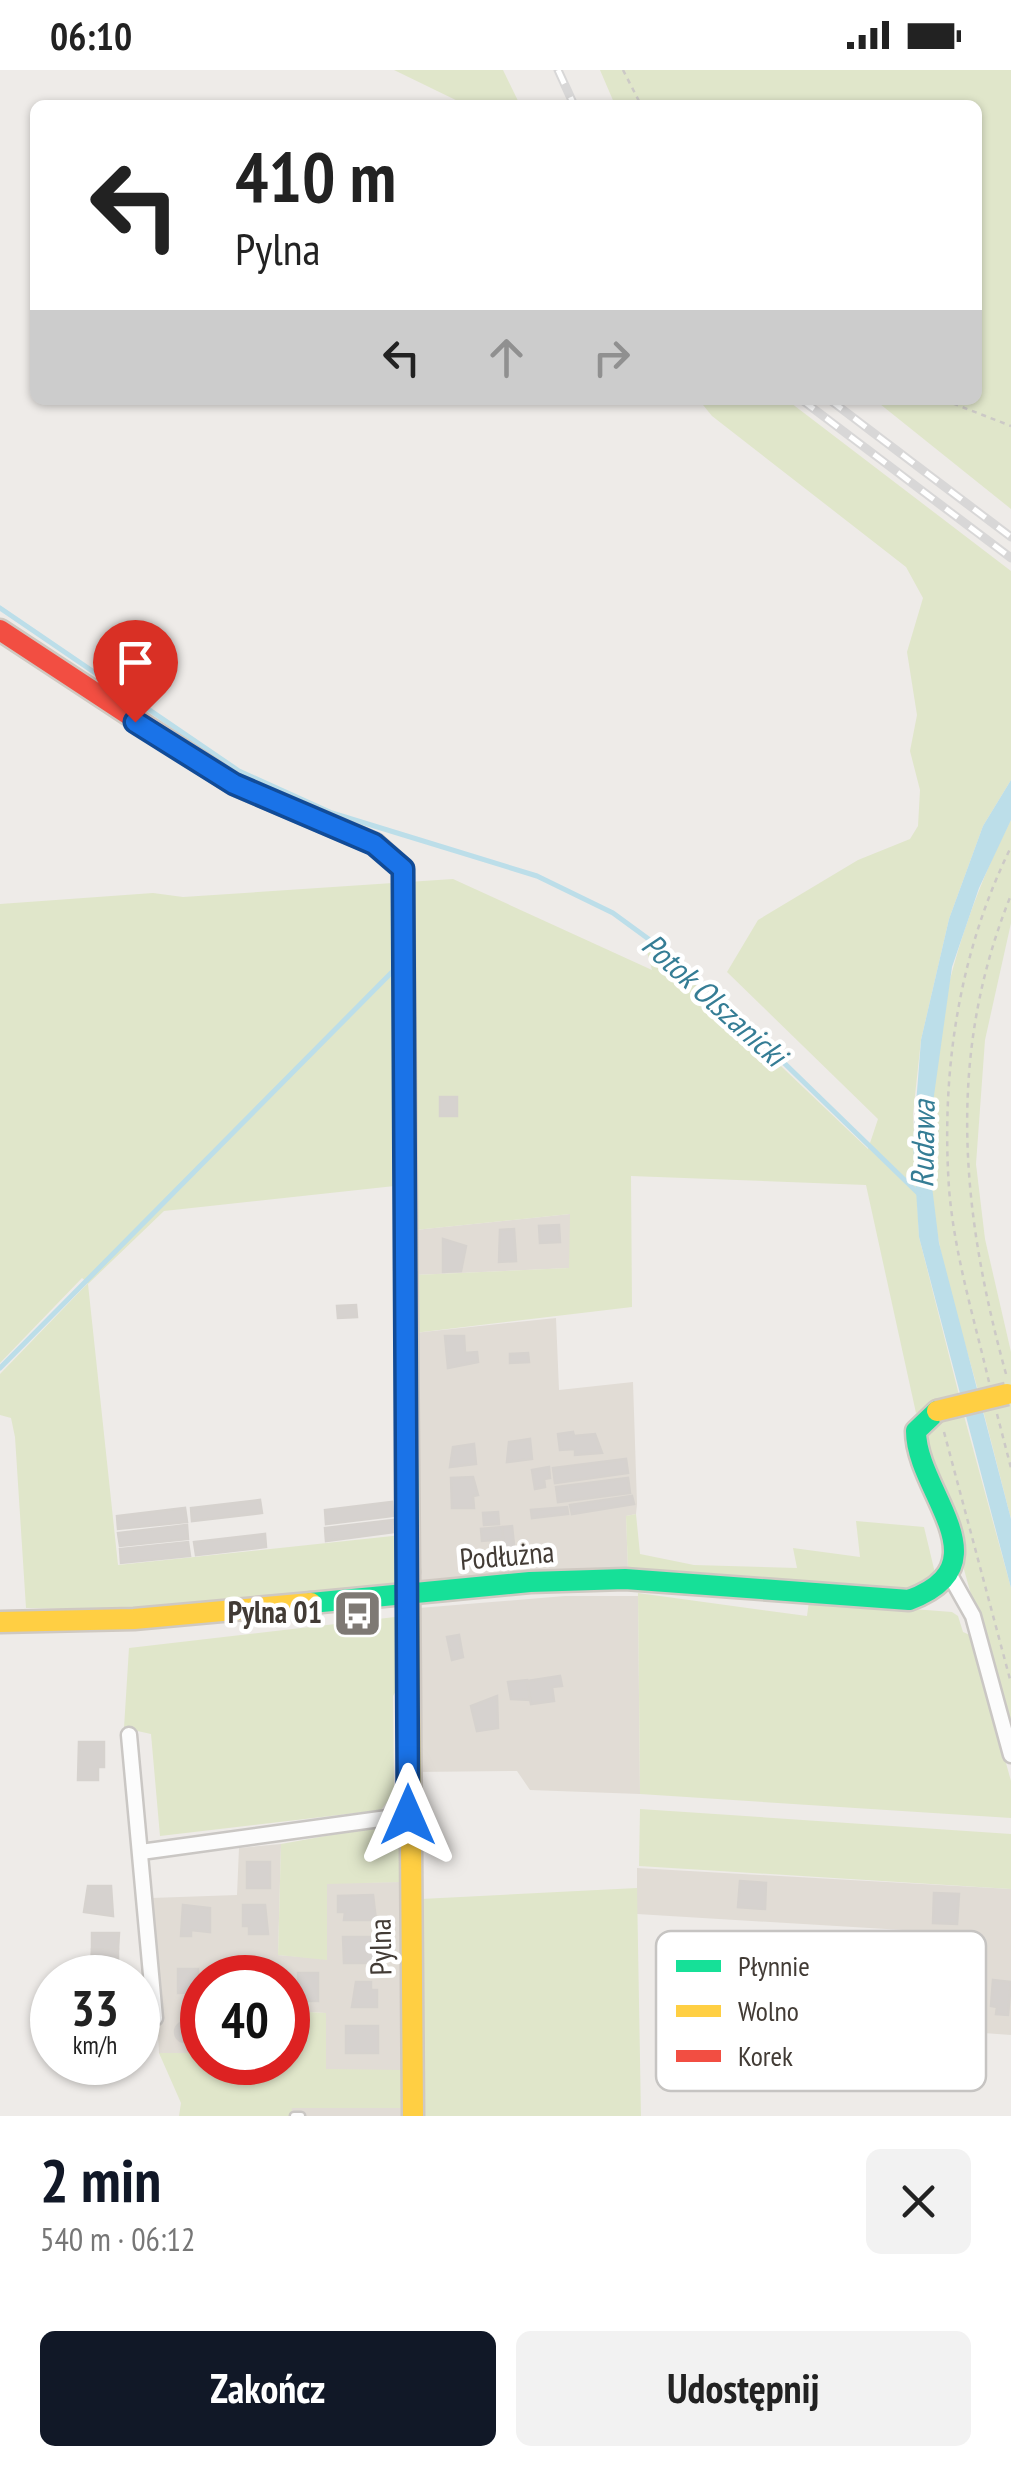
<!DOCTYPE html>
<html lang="pl">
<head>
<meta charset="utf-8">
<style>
	body { margin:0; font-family:"PT Sans Narrow",sans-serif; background:#f2f2f2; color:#222; height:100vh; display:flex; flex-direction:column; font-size:38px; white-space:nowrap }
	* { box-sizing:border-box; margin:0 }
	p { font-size:32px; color:#767676 }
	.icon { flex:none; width:55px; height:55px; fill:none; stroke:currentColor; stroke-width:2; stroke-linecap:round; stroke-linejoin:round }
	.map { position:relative; height:2046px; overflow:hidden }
	.sheet { display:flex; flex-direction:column; background:#fff; flex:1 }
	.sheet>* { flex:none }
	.hud { position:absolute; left:30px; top:30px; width:952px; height:305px; border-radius:15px; box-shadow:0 2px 8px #0004; background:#fff; color:#222; overflow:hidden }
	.speed { position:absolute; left:30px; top:1885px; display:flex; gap:20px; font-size:50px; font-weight:700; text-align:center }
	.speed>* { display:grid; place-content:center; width:130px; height:130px; border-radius:50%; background:#fff; box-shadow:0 2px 8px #0004; line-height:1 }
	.speed small { font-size:25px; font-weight:400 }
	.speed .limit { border:15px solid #d22; background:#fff; color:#111 }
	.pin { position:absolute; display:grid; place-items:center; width:85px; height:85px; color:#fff; margin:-102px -42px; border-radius:50% 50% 50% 0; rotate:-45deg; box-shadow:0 0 10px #0007 }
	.pin .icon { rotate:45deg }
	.me { position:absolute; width:110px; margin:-55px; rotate:0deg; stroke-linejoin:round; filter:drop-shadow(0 0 8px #0008) }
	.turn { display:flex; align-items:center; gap:35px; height:210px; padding:0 40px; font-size:45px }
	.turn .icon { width:130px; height:130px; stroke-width:2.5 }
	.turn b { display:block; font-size:70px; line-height:85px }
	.lanes { display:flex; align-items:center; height:95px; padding:0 40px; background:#0003; justify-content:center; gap:50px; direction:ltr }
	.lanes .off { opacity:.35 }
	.round { display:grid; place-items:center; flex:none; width:105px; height:105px; border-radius:15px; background:#f2f2f2 }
	.overview { display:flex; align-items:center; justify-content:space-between; height:170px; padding:0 40px }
	h1 { font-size:60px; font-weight:700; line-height:75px; color:#111827 }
	.action { display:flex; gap:20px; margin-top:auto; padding:20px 40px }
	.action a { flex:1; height:115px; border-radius:15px; background:#111827; color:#fff; font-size:40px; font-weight:700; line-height:115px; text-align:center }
	.action a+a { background:#f2f2f2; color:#222 }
	.status { display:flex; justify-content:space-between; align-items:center; height:70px; padding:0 50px; background:#fff; direction:ltr }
	.status svg { height:28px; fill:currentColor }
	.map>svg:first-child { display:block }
	.residential { fill:#e1dcd5 }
	.green { fill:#e0e6ca }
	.water { fill:#bcdee9 }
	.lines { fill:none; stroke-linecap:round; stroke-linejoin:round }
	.stream { stroke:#bcdee9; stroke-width:5 }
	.building { fill:#d6d2cf; stroke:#d6d2ce; stroke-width:2.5 }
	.lane-casing { stroke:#cac7c4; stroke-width:11 }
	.street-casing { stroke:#cac7c4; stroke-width:19 }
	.fast-casing { stroke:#cfc9c2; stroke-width:25 }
	.slow-casing { stroke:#cfc9c2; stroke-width:25 }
	.jam-casing { stroke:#cfc9c2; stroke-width:25 }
	.path { stroke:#ccc9c6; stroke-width:2.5; stroke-dasharray:5 5; stroke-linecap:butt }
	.lane { stroke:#fcfcfc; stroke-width:6 }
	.street { stroke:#fcfcfc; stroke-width:14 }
	.fast { stroke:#16e098; stroke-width:20 }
	.slow { stroke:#ffcf43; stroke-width:20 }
	.jam { stroke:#f24e42; stroke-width:20 }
	.rail-casing { stroke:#d8d7d7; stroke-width:9 }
	.rail { stroke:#fff; stroke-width:5; stroke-dasharray:15; stroke-linecap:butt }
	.slow-bridge-casing { stroke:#cfc9c2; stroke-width:25; stroke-linecap:butt }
	.slow-bridge { stroke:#ffcf43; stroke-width:20 }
	.route-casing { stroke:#114b97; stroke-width:25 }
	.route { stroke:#1a73e8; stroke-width:18 }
	.labels { text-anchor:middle; stroke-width:9; stroke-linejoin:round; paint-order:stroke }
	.street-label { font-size:30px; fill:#423b35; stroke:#fff }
	.poi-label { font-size:30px; font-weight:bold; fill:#423b35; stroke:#fff; text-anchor:end }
	.water-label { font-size:32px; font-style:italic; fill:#357d95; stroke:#fff }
	.key { fill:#fff; stroke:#c6c4c2; stroke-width:2.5 }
	.key-label { font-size:28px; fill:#423b35 }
</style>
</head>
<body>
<div class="status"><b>06:10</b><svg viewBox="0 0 49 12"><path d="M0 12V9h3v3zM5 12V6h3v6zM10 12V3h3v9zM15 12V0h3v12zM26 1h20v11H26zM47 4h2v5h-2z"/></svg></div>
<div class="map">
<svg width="1011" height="2046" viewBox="0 0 1011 2046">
	<rect width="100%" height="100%" fill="#eeebe8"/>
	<g class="residential">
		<path d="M570,1144V1198L414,1205L415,1160Z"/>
		<path d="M556,1248L559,1320L633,1312L637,1434L636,1444L626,1446L628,1500L519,1503L415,1513L414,1263Z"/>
		<path d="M565,1526H638L640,1724L530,1720L517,1701L414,1702L412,1546L419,1538Z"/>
		<path d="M281,1774L278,1885L327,1889V1813L401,1812L405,2000H326V1943L288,1941V1908H202V1983H159L151,1828L237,1825L239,1778Z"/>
		<path d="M637,1798L1011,1819V1965L929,1959L932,1897L967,1899L969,1864L637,1844Z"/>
		<rect x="291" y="2038" width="112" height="8"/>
	</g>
	<g class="green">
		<path d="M394,0H503L520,35H466Z"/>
		<path d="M600,0H1011V439L875,330H978V35H615Z"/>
		<path d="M699,330H787L1011,501V710L983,756L949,849L921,970L913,1044L919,1167L960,1329L916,1343L866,1115L631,1106L632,1237L414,1263V1205L569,1198L570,1144L415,1160L413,1114L164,1141L88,1214L118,1495L402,1465V1516L123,1540L26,1538L15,1367L11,1348L0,1345V1304L88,1213L82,1208L0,1293V834L153,823L183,827L453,809L652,900L647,882L655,876L868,1079L878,1049L727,902L758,850L858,790L910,769L918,756L920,720L910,681L917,645L907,582L923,528L906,497L712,346Z"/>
		<path d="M1011,750V853L985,970L976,1094L985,1169L1011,1282V1316L979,1324C964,1268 945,1212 936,1155C913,1020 949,870 1011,750Z"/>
		<path d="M1011,1331V1449L982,1336Z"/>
		<path d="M963,1342L1011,1518V1668L929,1374L928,1363L938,1349Z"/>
		<path d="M636,1444L640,1484L694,1495L797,1498L793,1478L860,1487L856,1451L924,1457L935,1503L929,1517L865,1519L628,1500L626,1446Z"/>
		<path d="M638,1523L807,1546L809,1531L952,1542L958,1546L963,1562L970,1565L1011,1711V1748L640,1724Z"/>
		<path d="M395,1547L400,1614L393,1626L394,1722L381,1740L160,1766L151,1664L124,1658L129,1578Z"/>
		<path d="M640,1739L1011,1764V1819L639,1796Z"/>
		<path d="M387,1755L401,1761V1812L327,1814V1890L278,1885L281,1774Z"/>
		<path d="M637,1818L641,2046H425L421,1829Z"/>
		<path d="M288,1941L326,1943V1999L405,2000L403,2038H292L291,2046H179L181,2033L159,1983H202V1992H288Z"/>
	</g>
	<path class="water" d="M1011,710V750L979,818L952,897L931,1047L930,1100L939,1173L1011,1449V1518L919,1167L913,1073L921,970L949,849L983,756Z"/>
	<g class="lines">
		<g class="stream">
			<path d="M0,538L239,701L332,743L537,806L613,843L680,892L919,1124"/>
			<path d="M0,1298L395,899"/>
		</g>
	</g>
	<g class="building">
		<rect x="440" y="1027" width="17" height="19"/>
		<path d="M559,1155L560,1172L540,1173L539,1156Z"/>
		<path d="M514,1159L516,1191L499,1192L500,1160Z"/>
		<path d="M443,1169L466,1176L461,1201L443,1202Z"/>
		<path d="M356,1235L357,1247L338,1248L337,1236Z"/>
		<path d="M445,1266H464L465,1283L477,1282L478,1292L448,1298Z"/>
		<path d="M528,1283L529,1292L510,1293V1284Z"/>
		<path d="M573,1362L574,1366L595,1364L602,1383L575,1385V1379L560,1380L558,1364Z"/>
		<path d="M530,1369L532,1389L507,1392L509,1372Z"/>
		<path d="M474,1374L476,1394L450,1397L453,1377Z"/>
		<path d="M626,1389L628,1403L555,1413L553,1398Z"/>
		<path d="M549,1397L550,1408L544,1409L545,1417L535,1419L532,1400Z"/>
		<path d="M473,1407L478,1425L473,1426L474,1438H452L451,1408Z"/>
		<path d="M628,1408L630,1423L558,1432L556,1417Z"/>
		<path d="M632,1426L634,1434L572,1444L570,1435Z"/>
		<path d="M260,1430L262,1443L192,1451L191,1438Z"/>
		<path d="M392,1432L393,1446L326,1454L325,1440Z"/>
		<path d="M567,1437L568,1444L532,1448L531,1440Z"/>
		<path d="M185,1438L187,1452L118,1459L117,1446Z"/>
		<path d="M498,1442L499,1454L484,1455L483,1443Z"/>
		<path d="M394,1450L395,1462L326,1471L325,1458Z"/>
		<path d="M187,1455L188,1469L120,1476L118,1463Z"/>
		<path d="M512,1456L515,1485L505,1486L502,1457Z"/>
		<path d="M502,1457L503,1469L482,1471L481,1459Z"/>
		<path d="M265,1464L266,1477L196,1485L194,1472Z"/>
		<path d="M188,1472L190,1486L121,1493L120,1479Z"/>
		<path d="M459,1565L463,1587L452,1590L447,1567Z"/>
		<path d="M560,1606L562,1616L552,1617L554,1631L531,1634L527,1611Z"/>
		<path d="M527,1610L530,1630L511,1629L508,1612Z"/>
		<path d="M497,1626L498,1658L477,1661L471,1636Z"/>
		<path d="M79,1672H104V1697H98V1710H78Z"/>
		<rect x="247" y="1792" width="23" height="26"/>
		<path d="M740,1811L766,1813L765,1839L738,1837Z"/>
		<path d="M88,1816H111L113,1846L84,1842Z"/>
		<path d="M934,1823L959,1824L957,1854L933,1853Z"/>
		<path d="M373,1825L376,1850H344L345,1842H338V1826Z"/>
		<path d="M183,1835L210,1838V1862L191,1860V1866H181Z"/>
		<path d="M243,1835H265L268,1864H249V1856H243Z"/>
		<path d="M92,1863H119L118,1879H92Z"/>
		<path d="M343,1867H377V1893H344Z"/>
		<path d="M92,1879H118V1895L91,1894Z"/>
		<path d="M178,1899H198V1922L178,1923Z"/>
		<rect x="298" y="1903" width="20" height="28"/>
		<path d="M993,1910L1011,1912L1008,1945L996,1944L997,1937L991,1936Z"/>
		<path d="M356,1912H371V1920H377V1937H352Z"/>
		<circle cx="185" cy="1962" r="10"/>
		<rect x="346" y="1956" width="32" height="27"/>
	</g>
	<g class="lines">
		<defs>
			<path id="lane" d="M294,2046H301"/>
			<g id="street">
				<path d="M951,1507L973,1546L1011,1685"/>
				<path d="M129,1665L155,1948"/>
				<path d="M141,1782L409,1745"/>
			</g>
			<g id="fast">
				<path d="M375,774L403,799L409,1502"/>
				<path d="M311,1533L530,1512L625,1509L909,1530C1006,1494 916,1422 916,1361L937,1341"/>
			</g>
			<g id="slow">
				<path d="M409,1502L413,2046"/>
				<path d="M0,1552L134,1549L311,1533"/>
			</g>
			<path id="jam" d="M0,560L234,714L375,774"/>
		</defs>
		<use href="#lane" class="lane-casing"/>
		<use href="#street" class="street-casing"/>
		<use href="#fast" class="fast-casing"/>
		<use href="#slow" class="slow-casing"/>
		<use href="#jam" class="jam-casing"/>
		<g class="path">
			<path d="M623,0L641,35"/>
			<path d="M944,330L1011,356"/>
			<path d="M1006,1304C961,1141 946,985 1011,825"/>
			<path d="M989,1312C974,1248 954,1183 949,1118C941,1001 959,882 1011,777"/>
			<path d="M997,1344L1011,1398"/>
			<path d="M944,1362L1011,1613"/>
		</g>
		<use href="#lane" class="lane"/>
		<use href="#street" class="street"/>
		<use href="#fast" class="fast"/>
		<use href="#slow" class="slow"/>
		<use href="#jam" class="jam"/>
		<defs>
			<g id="rail">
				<path d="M558,0L574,35"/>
				<path d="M802,330L1011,488"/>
				<path d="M830,330L1011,467"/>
			</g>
		</defs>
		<use href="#rail" class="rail-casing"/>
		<use href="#rail" class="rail"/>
		<defs>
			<path id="slow-bridge" d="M937,1341L1007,1324"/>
		</defs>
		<use href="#slow-bridge" class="slow-bridge-casing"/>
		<use href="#slow-bridge" class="slow-bridge"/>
	</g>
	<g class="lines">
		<defs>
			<path id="route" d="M135,652L234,714L374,774L403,799L408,1745"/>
		</defs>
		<use href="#route" class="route-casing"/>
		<use href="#route" class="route"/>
	</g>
	<defs>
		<symbol id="bus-square" viewBox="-11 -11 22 22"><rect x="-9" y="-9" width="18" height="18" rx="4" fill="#7e7974" stroke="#fff"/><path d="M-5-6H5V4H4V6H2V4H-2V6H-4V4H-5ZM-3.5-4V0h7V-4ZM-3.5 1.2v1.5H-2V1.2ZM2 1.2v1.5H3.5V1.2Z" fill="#fff"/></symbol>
	</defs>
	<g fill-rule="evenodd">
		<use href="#bus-square" x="330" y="1516" width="55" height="55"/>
	</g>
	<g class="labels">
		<g class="street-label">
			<text transform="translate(507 1486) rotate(-5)" y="10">Podłużna</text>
			<text transform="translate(381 1877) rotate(-91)" y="10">Pylna</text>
		</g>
		<g class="poi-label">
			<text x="322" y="1553">Pylna 01</text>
		</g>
		<g class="water-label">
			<text transform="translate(714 930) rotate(42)" y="11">Potok Olszanicki</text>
			<text transform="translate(923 1074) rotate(-89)" y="11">Rudawa</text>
		</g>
	</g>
	<rect x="656" y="1861" width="330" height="160" rx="15" class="key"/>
	<rect x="676" y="1890" width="45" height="12" fill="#16e098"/>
	<rect x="676" y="1935" width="45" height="12" fill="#ffcf43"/>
	<rect x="676" y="1980" width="45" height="12" fill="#f24e42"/>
	<g class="key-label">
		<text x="738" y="1906">Płynnie</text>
		<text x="738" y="1951">Wolno</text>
		<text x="738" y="1996">Korek</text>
	</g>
</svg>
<div class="speed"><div>33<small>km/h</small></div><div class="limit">40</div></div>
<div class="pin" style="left:135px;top:652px;background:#d93025"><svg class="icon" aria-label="arrive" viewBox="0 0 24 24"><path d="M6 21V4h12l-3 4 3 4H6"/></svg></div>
<svg class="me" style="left:408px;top:1745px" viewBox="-20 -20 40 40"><path d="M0-17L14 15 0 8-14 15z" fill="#1a73e8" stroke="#fff" stroke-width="4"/></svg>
<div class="hud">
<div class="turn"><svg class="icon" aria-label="left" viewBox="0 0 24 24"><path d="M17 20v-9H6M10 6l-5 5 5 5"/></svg><div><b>410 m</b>Pylna</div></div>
<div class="lanes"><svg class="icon" aria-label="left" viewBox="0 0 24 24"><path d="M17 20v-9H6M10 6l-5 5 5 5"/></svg><svg class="icon off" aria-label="ahead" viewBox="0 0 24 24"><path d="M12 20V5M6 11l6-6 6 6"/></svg><svg class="icon off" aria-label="right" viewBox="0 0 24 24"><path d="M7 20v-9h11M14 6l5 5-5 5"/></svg></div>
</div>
</div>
<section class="sheet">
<div class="overview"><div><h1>2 min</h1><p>540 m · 06:12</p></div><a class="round"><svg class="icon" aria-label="close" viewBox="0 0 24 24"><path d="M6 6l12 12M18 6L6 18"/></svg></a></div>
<div class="action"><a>Zakończ</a><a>Udostępnij</a></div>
</section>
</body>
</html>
